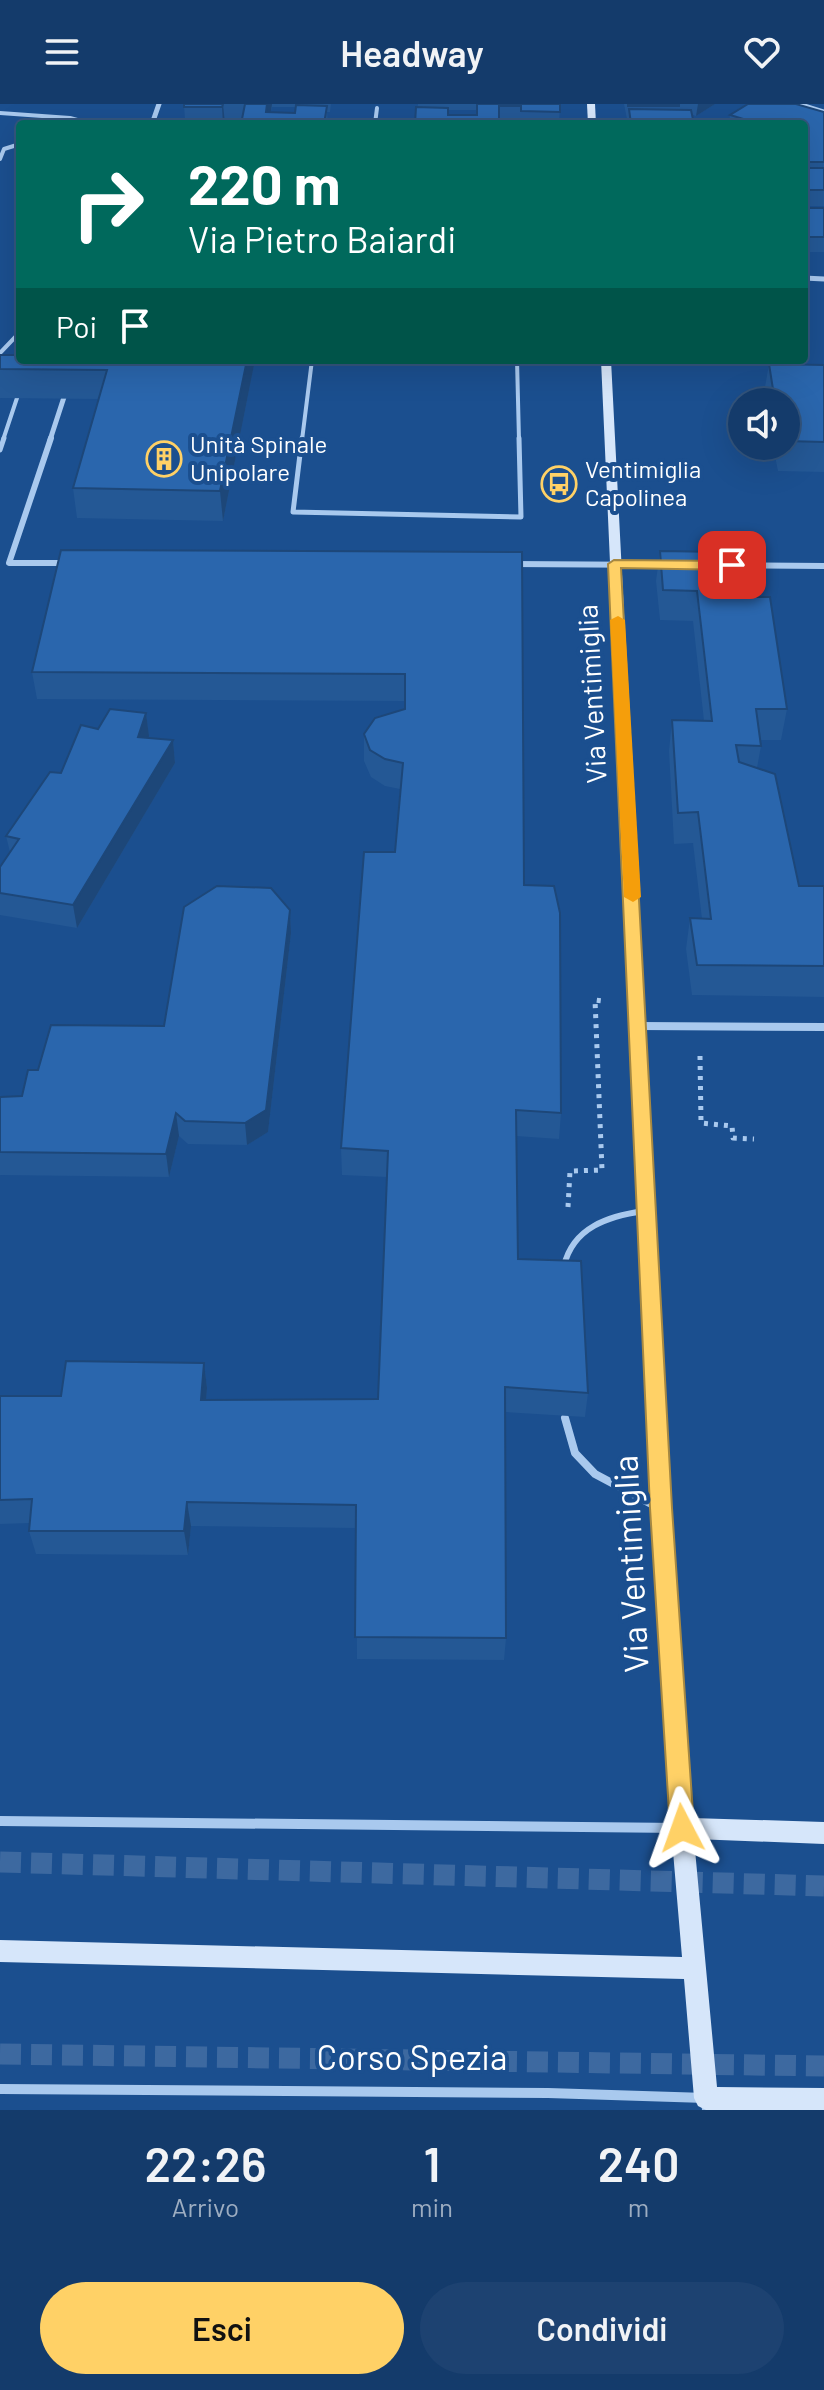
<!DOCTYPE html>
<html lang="it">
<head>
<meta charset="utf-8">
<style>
	body { margin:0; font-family:Barlow,sans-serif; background:#1d4271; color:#f1f3f6; height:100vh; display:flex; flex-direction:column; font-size:30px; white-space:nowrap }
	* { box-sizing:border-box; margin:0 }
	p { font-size:26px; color:#9dadc1 }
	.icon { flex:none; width:44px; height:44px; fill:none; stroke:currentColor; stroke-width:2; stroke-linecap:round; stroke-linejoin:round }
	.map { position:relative; height:2006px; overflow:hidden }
	.details { display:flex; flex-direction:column; background:#143b6b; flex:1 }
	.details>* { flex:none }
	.hud { position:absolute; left:16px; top:16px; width:792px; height:244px; border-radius:8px; box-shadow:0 8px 32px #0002,0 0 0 2px #33557e; background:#00695c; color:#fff; overflow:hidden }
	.buttons { position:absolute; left:728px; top:284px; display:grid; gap:16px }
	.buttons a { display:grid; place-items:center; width:72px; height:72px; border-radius:50%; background:#143b6b; box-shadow:0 8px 32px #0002,0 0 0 2px #33557e; font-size:40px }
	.pin { position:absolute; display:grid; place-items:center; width:68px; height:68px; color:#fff; margin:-34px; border-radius:16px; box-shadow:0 4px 12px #0006 }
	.me { position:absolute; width:88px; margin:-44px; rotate:356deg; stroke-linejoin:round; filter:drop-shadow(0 0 6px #0008) }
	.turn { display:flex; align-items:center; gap:28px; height:168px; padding:0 40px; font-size:36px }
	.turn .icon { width:104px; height:104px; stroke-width:2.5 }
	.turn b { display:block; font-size:56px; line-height:68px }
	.then { display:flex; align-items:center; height:76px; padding:0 40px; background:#0003; gap:16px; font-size:30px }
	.eta { display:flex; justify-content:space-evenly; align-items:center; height:136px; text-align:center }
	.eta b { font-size:48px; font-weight:600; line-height:56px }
	.button { display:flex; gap:16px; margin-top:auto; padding:16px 40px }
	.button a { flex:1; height:92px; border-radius:48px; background:#ffd166; color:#111; font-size:32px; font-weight:600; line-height:92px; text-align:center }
	.button a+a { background:#1d4271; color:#f1f3f6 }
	header { display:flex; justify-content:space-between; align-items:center; height:104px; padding:0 40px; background:#143b6b; font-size:36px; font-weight:600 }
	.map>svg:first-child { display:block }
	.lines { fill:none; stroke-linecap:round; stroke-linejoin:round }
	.secondary-tunnel { stroke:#3d69a0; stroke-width:21; stroke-dasharray:21 10; stroke-linecap:butt }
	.path { stroke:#a9c9ee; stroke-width:5; stroke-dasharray:4 6; stroke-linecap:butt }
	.lane-far3 { stroke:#a9c9ee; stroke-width:4 }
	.lane-far2 { stroke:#a9c9ee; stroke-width:5 }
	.lane-far1 { stroke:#a9c9ee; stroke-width:6 }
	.lane { stroke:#a9c9ee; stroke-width:8 }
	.street-far3 { stroke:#a9c9ee; stroke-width:5 }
	.street-far2 { stroke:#a9c9ee; stroke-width:6 }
	.street-far1 { stroke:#a9c9ee; stroke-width:8 }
	.street { stroke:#a9c9ee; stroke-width:10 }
	.secondary { fill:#d6e6fa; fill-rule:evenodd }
	.wall { fill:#245895; fill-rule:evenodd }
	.shaded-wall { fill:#1d4779 }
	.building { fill:#2a66ad; stroke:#1d4779; stroke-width:2 }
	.route { fill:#ffd166; stroke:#a68842; stroke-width:2 }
	.slow { fill:#f59e0b }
	.labels { text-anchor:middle; stroke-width:8; stroke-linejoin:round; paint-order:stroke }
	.far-poi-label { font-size:24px; fill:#fff; stroke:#1b4f8f; text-anchor:start }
	.street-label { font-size:28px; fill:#fff; stroke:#1b4f8f }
	.near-street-label { font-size:34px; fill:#fff; stroke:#1b4f8f }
</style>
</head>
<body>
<header><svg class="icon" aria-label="menu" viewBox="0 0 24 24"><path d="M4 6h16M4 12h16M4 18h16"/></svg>Headway<svg class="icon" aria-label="heart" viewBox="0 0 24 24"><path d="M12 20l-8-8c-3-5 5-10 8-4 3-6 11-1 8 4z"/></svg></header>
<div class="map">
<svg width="824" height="2006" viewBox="0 0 824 2006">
	<rect width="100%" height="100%" fill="#1b4f8f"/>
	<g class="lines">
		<g class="secondary-tunnel">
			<path d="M0,1758L824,1782"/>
			<path d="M0,1950L824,1962"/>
		</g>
		<g class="path">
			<path d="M700,952L701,1019L732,1022L733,1034L754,1035"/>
			<path d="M568,1103L570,1067L602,1066L595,896L603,897"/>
		</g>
		<g class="lane-far3">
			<path d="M0,9L70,14L92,20"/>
			<path d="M375,20L377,4"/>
			<path d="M0,55L4,45L20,40"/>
			<path d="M0,249L20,228"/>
			<path d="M517,256L519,336"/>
			<path d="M3,336L19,288"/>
			<path d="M302,336L312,256"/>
		</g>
		<g class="lane-far2">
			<path d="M302,334L293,408L521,413L519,334"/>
			<path d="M0,346L4,334"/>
		</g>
		<path class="lane-far1" d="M564,1162C573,1123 609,1112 644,1107"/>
		<path class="lane" d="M565,1314L575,1349L595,1370L657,1403"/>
		<g class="street-far3">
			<path d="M798,0L824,8"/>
			<path d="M152,20L159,0"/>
			<path d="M804,174L824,175"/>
			<path d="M50,336L66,287"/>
		</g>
		<g class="street-far2">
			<path d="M51,334L9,459H66"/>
			<path d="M512,460L666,461"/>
			<path d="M716,461L824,462"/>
		</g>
		<path class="street-far1" d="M639,922L824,923"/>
		<g class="street">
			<path d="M0,1717L681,1724"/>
			<path d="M0,1985L548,1989L706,1994L707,2006"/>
		</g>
		<g class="secondary">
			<path d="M587,0H595L596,20H588Z"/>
			<path d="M601,256H611L670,1404L692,1714L824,1718V1740L694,1735L717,1983L824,1984V2006H706L698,2002L694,1994L684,1875L0,1858V1836L682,1853L671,1724L652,1404Z"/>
		</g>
	</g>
	<g class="wall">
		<path d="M184,0H331L330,8H327L328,20H179L185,16ZM272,3H295V9L271,8Z"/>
		<path d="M418,0H560L559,20H415ZM448,6H477V11H448Z"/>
		<path d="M624,0H715L696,12L693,11L694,20H628Z"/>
		<path d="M824,8V102H804V20H729L730,11Z"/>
		<rect x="804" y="104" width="20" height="44"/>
		<path d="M0,251L255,256L223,417L77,414L73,384L98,295L0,294Z"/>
		<path d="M769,260L824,261V368L778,367L773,342H786V298H766L764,289Z"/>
		<path d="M660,447L725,468L744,493L787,605L781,636H760L761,642L757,664L799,782H824V893L692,891L686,845L690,814L702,815L693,739L674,740L669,647L672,616L704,617L693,517L660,516L656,477Z"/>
		<path d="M522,448L524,781L561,1009L559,1035L516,1032L518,1155L588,1289L585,1313L505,1308L506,1534L504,1556L357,1555L356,1424L191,1422L188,1451L36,1450L29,1427L30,1419L0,1420V1292H61L204,1259L207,1284L206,1296L378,1295L387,1073L342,1071L341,1044L395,748L400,685L385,682L371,673L364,657V630L405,605V597L37,595L32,568Z"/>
		<path d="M146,609L149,634L173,636L175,659L77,824L0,811V763L10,748L6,732L98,625Z"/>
		<path d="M290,806L291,829L268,1028L247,1041L188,1040L179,1032L169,1073L0,1071V993L22,992L38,966L164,922Z"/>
	</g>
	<g class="shaded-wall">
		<path d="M223,0L225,20H223L222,3Z"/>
		<path d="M267,0H272L269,20L266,8Z"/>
		<path d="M698,0H715L696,12Z"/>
		<path d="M247,256H255L223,417L220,387Z"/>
		<path d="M146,609L149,632L141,656L138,633Z"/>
		<path d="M173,636L175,659L77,824L73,801Z"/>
		<path d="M290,806L291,829L268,1028L247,1041L245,1019Z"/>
		<path d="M176,1009L179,1032L169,1073L166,1050Z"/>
		<path d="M204,1259L207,1284L204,1321L201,1296Z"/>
		<path d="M187,1398L191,1422L188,1451L184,1427Z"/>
	</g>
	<g class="building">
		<path d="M184,0H223L222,3H184Z"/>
		<path d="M245,0H267L266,8L295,9L296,1L327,2L324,20H291V16L272,15L271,20H241Z"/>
		<path d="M477,0H560V8L521,7V2H499V20H469V19L449,18V20H415L416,3L448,4V11H477Z"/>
		<rect x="628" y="0" width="51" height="2"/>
		<path d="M748,0H796L824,8V58H804V20H760L730,11Z"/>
		<path d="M629,5L691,6L694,20H631Z"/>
		<path d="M180,16L216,17L215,20H179Z"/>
		<rect x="804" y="64" width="20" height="22"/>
		<rect x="804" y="104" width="20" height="29"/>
		<path d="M0,251H20V256H247L220,387L73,384L107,266L0,265Z"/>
		<path d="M769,260L824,261V338L786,337V298H775Z"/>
		<path d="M61,446L522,448L524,781L554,782L560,809L561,1009L516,1006L518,1155L581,1157L588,1289L505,1283L506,1534L355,1533L356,1401L187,1398L184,1427H29L32,1395L0,1396V1292H61L66,1257L204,1259L201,1296L378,1295L388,1047L341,1044L364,748H395L403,659L385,655L370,646L364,630L375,614L405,605V570L32,568Z"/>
		<path d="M660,447L722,448L725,468H741L744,493H770L787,605H756L761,642L736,641L739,658L775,670L799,782H824V862L697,861L690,814L711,815L698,708L678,709L672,616L712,617L697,487L663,486Z"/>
		<path d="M110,605L146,609L138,633L173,636L73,801L0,789V763L19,735L6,732L50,668L61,669L81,621L98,625Z"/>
		<path d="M217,782L271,784L290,806L266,1006L245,1019L185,1017L176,1009L166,1050L0,1048V993L22,992L28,966H38L51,921L164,922L184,803Z"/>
	</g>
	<path class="route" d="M614,456L732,457L738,461L732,466L621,464L672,1404L694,1724L690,1733L682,1736L673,1733L670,1724L650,1404L608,460Z"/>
	<path class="slow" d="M618,512L625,516L641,793L633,798L624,793L610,516Z"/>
	<defs>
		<symbol id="building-ring" viewBox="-11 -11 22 22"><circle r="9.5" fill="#1b4f8f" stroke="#ffd166" stroke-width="1.5"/><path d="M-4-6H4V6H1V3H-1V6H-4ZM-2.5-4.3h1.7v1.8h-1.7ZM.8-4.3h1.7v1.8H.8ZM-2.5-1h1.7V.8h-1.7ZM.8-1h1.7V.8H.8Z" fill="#ffd166"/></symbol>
		<symbol id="bus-ring" viewBox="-11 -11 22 22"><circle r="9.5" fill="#1b4f8f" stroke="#ffd166" stroke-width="1.5"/><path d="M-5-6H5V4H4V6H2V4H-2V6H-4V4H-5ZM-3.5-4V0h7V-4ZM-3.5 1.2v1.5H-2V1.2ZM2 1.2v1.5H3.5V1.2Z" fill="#ffd166"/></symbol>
	</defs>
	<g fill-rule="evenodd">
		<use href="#building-ring" x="144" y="335" width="40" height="40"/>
		<use href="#bus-ring" x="539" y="360" width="40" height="40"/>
	</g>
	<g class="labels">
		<g class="far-poi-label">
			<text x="190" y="349">Unità Spinale<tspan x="190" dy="28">Unipolare</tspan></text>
			<text x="585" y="374">Ventimiglia<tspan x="585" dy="28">Capolinea</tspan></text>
		</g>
		<g class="street-label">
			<text transform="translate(592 590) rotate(-93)" y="10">Via Ventimiglia</text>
		</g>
		<g class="near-street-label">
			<text transform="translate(631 1460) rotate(-93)" y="12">Via Ventimiglia</text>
			<text x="412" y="1966">Corso Spezia</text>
		</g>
	</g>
</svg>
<div class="buttons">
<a><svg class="icon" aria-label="sound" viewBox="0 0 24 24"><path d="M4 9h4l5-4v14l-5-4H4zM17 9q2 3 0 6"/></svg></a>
</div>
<div class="pin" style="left:732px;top:461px;background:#d93025"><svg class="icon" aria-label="arrive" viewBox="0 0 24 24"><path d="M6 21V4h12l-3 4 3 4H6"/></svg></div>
<svg class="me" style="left:682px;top:1724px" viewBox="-20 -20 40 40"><path d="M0-17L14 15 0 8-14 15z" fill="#ffd166" stroke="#fff" stroke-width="4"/></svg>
<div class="hud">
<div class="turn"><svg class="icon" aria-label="right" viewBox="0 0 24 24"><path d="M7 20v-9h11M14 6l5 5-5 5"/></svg><div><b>220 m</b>Via Pietro Baiardi</div></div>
<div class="then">Poi<svg class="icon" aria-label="arrive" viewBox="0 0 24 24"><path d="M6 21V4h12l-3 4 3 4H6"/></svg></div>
</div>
</div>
<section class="details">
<div class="eta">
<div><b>22:26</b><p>Arrivo</p></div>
<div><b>1</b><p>min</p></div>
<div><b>240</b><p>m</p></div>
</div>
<div class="button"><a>Esci</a><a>Condividi</a></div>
</section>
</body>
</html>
